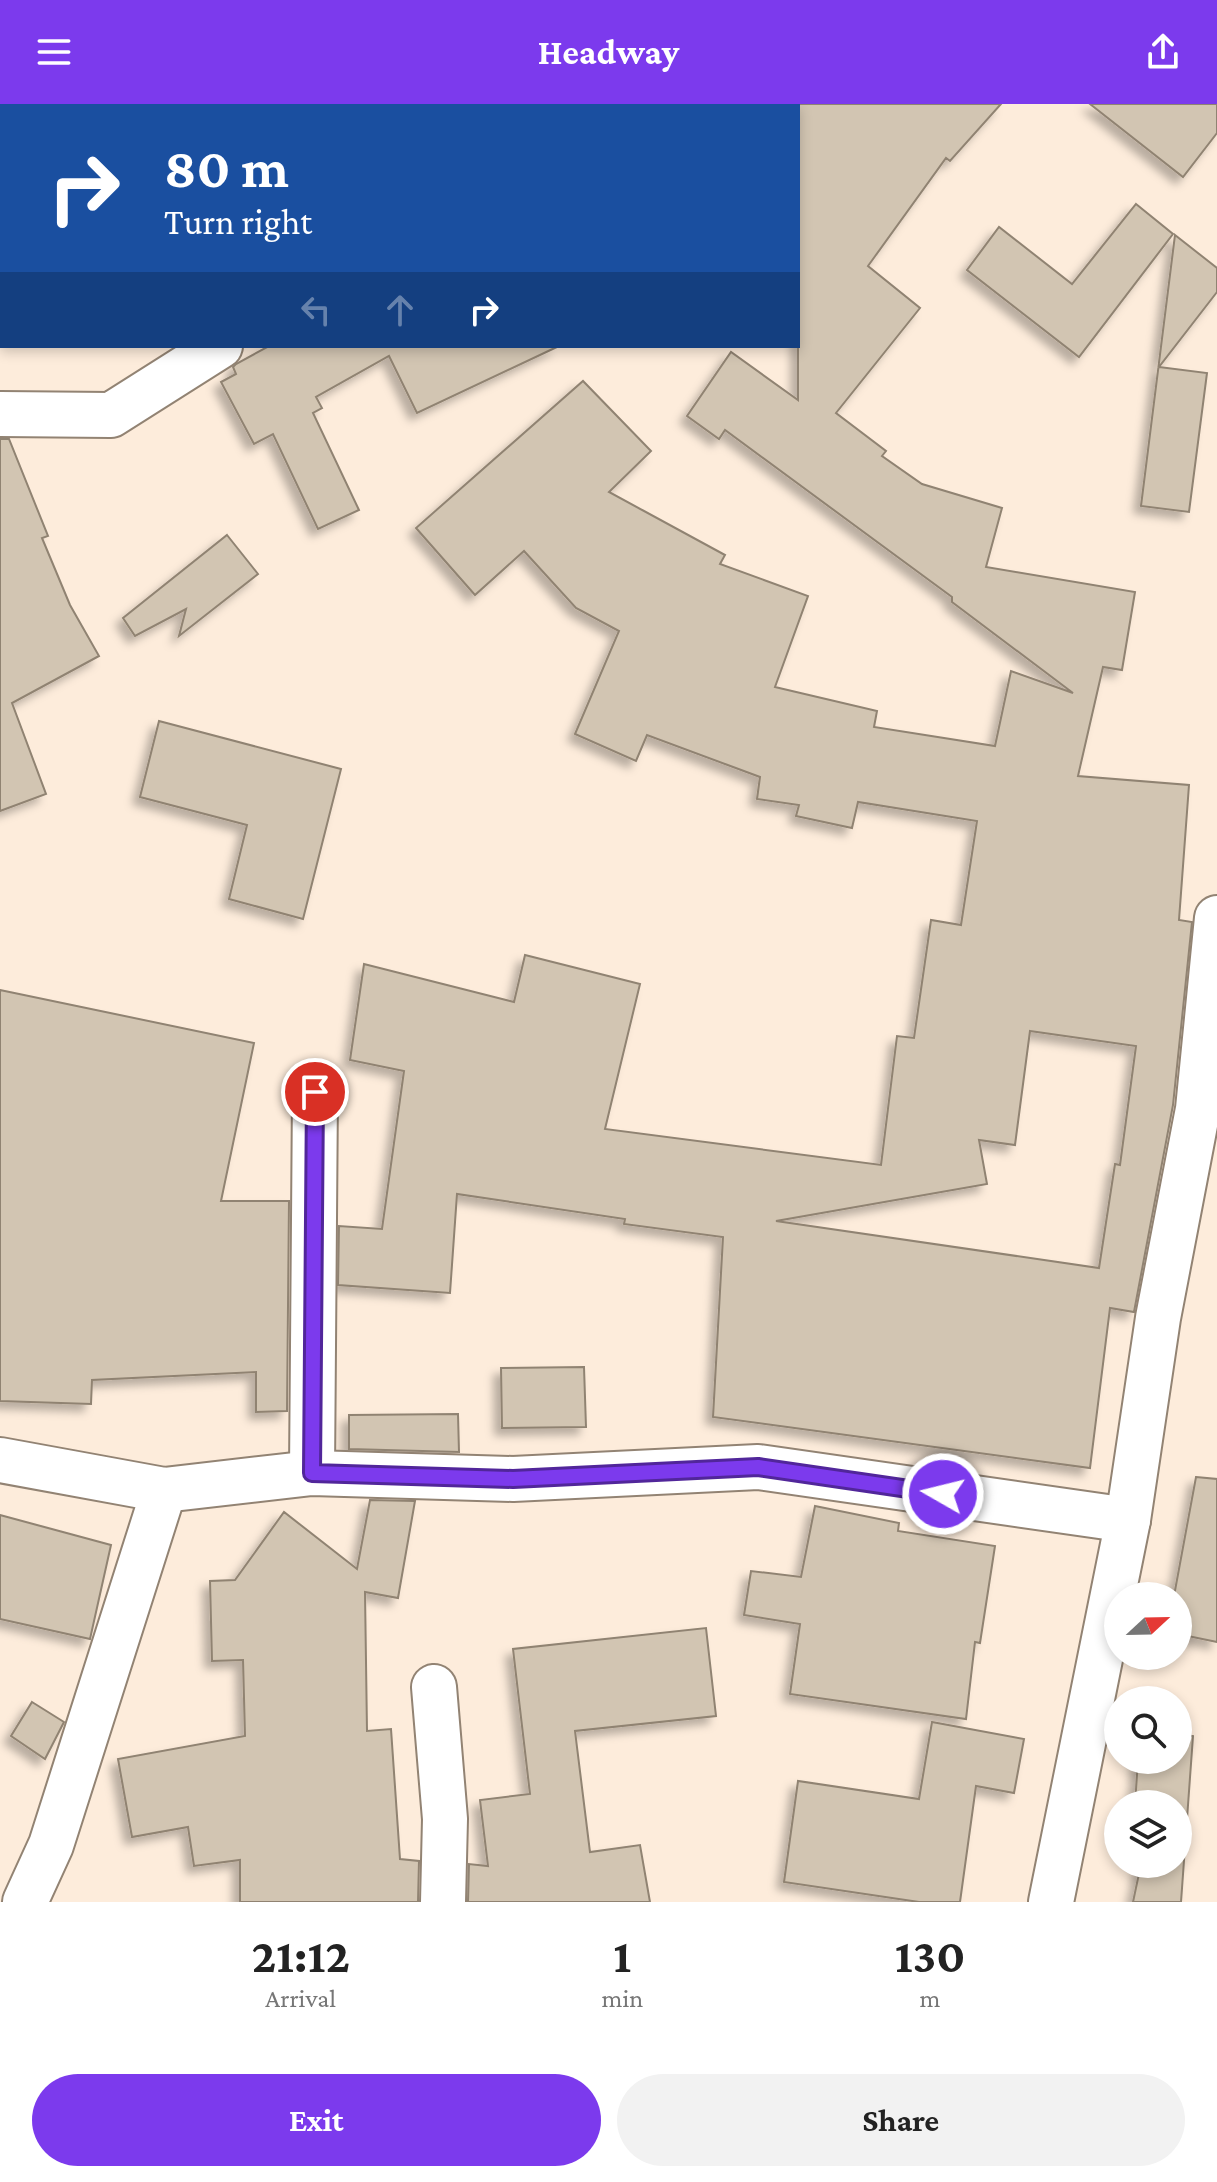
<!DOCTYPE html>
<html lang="en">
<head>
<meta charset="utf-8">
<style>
	body { margin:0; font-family:"Crimson Pro",serif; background:#f2f2f2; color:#222; height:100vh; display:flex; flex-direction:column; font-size:30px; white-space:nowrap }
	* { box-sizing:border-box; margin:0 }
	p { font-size:26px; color:#767676 }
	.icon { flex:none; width:44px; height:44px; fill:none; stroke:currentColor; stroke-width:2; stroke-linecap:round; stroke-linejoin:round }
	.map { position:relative; height:1798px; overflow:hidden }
	.panel { display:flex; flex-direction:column; background:#fff; flex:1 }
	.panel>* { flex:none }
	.hud { position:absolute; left:0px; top:0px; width:800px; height:244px; box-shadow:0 4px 12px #0003; background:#1a4fa0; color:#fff; overflow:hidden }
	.needle { width:52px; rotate:68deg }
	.buttons { position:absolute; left:1104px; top:1478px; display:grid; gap:16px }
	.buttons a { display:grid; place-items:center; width:88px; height:88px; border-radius:50%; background:#fff; box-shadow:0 4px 12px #0003; font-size:40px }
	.pin { position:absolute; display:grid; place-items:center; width:68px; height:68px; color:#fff; margin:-34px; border:4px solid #fff; border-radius:50%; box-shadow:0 2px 8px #0007 }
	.me { position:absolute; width:88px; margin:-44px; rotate:278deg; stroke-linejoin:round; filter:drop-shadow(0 0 6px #0008) }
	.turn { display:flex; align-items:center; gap:28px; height:168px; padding:0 32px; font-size:36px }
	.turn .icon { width:104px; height:104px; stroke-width:2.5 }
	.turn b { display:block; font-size:56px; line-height:68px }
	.lanes { display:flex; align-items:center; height:76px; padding:0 32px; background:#0003; justify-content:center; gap:40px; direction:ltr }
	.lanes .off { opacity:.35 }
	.eta { display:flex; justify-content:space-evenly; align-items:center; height:136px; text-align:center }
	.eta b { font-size:48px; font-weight:700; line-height:56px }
	.action { display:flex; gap:16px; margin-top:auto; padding:16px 32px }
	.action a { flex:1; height:92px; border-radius:48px; background:#7c3aed; color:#fff; font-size:32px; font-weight:700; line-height:92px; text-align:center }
	.action a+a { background:#f2f2f2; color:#222 }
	header { display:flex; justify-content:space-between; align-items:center; height:104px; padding:0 32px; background:#7c3aed; color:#fff; font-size:36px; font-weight:700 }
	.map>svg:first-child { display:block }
	.building { fill:#d2c5b2; stroke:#908372; stroke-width:2; fill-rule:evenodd; filter:url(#shadow) }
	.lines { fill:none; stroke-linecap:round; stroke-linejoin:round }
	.minor-casing { stroke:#928373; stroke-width:48 }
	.minor { stroke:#fff; stroke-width:44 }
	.route-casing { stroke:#51269a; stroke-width:20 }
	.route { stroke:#7c3aed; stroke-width:14 }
</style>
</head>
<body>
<header><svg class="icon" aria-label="menu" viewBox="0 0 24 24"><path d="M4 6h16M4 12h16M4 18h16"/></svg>Headway<svg class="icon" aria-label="share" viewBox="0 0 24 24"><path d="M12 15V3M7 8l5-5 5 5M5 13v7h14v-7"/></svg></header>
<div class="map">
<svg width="1217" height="1798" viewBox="0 0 1217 1798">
	<defs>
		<filter id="shadow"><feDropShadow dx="-7" dy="7" stdDeviation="4" flood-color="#0004"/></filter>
	</defs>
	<rect width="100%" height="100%" fill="#fdecdb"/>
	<g class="building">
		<path d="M798,0H1001L950,57L946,54L868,162L920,204L836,309L886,347L882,352L922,380L1002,404L986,463L1135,488L1122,566L1103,563L1078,672L1189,681L1179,816L1192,818L1173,1001L1134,1208L1110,1204L1090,1364L713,1313L723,1133L624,1120L625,1115L457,1090L450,1189L338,1181L339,1122L382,1125L404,967L350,956L364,860L514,898L525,851L640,880L605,1025L881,1061L897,932L914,934L931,816L961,821L977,717L858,698L852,724L796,712L799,701L757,695L760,673L647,631L636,657L575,630L619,527L576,504L524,447L475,491L416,424L583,277L651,347L609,388L725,451L720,460L808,492L775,583L877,607L874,623L995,642L1011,567L1073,589L952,498V493L725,326L719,335L687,312L731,248L798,296ZM1030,927L1136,942L1120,1061L1115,1060L1099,1164L776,1117L987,1080L979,1036L1015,1041Z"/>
		<path d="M1090,0H1217V29L1183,73Z"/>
		<path d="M1136,100L1173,130L1079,253L967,166L999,123L1072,180Z"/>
		<path d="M1175,131L1217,164V188L1159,263L1207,269L1189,408L1141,402Z"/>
		<path d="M269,242H559L417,309L389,252L316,293L322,304L313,309L359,406L318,425L273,330L254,340L221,278L236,270L233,263L236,260Z"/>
		<path d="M0,335H9L48,432L42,434L70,501L99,552L12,599L46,690L0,707Z"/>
		<path d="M227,431L258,470L179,532L186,505L135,532L123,514Z"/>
		<path d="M159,617L341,665L303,815L229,795L247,721L140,693Z"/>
		<path d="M0,886L254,939L221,1097H289L287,1307L256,1308V1268L92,1276L91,1300L0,1297Z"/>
		<path d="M584,1263L586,1323L502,1324L501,1264Z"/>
		<path d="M458,1310L459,1348L349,1345V1311Z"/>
		<path d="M1196,1373L1217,1375V1538L1178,1530V1492H1174Z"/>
		<path d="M370,1396L415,1397L398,1494L365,1488L367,1627L391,1625L400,1755L419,1757L418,1798H240V1756L194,1762L188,1723L132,1733L118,1655L245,1632L243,1556L212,1557L210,1477L235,1476L284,1408L357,1465Z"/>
		<path d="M815,1402L899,1419L898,1427L995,1442L980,1539L975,1538L966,1615L790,1590L800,1520L744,1511L751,1467L801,1473Z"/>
		<path d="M0,1411L111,1441L90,1535L0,1515Z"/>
		<path d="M706,1524L716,1612L575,1627L590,1748L640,1741L650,1798H468L469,1760L488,1762L480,1696L530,1690L513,1545Z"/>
		<path d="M32,1598L64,1618L45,1655L11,1632Z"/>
		<path d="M932,1618L1024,1635L1014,1689L976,1682L960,1798H919L784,1778L798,1677L919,1695Z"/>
		<path d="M1178,1630L1193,1632L1181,1798H1133L1141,1760H1178V1700H1135L1138,1656H1178Z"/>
	</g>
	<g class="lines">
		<defs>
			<g id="minor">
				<path d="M619,2L622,0"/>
				<path d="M0,310L111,311L220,242"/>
				<path d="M0,1356L164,1386L312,1369L513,1375L758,1363L1128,1416"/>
				<path d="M312,1369L315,988"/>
				<path d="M434,1583L445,1715L443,1798"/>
				<path d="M25,1798L51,1741L164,1386"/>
				<path d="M1051,1798L1128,1416L1158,1214L1198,1005L1217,814"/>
			</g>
		</defs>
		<use href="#minor" class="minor-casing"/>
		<use href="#minor" class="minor"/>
	</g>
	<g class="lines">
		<defs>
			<path id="route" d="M315,988L312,1369L513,1375L758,1363L943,1390"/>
		</defs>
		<use href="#route" class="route-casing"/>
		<use href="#route" class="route"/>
	</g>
</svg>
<div class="buttons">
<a><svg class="needle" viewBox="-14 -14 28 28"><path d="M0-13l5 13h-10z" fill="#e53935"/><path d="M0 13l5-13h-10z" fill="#767676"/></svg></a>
<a><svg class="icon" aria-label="search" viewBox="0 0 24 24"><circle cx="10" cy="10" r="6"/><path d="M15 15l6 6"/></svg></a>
<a><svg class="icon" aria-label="layers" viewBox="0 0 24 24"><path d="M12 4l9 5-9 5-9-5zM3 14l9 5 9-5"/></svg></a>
</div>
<div class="pin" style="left:315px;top:988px;background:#d93025"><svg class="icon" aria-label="arrive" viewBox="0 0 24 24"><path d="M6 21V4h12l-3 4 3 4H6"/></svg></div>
<svg class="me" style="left:943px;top:1390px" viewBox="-20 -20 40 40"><circle r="17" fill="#7c3aed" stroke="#fff" stroke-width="3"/><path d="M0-11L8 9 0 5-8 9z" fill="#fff"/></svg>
<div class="hud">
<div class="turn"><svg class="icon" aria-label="right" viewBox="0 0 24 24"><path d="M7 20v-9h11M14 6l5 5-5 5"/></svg><div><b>80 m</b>Turn right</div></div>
<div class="lanes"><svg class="icon off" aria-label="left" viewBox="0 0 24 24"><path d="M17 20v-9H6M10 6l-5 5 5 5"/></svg><svg class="icon off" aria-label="ahead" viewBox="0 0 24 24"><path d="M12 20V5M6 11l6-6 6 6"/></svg><svg class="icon" aria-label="right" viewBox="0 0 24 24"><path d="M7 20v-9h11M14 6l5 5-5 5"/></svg></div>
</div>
</div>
<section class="panel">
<div class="eta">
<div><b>21:12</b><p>Arrival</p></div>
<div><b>1</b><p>min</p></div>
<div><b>130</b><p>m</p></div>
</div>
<div class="action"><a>Exit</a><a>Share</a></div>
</section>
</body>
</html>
